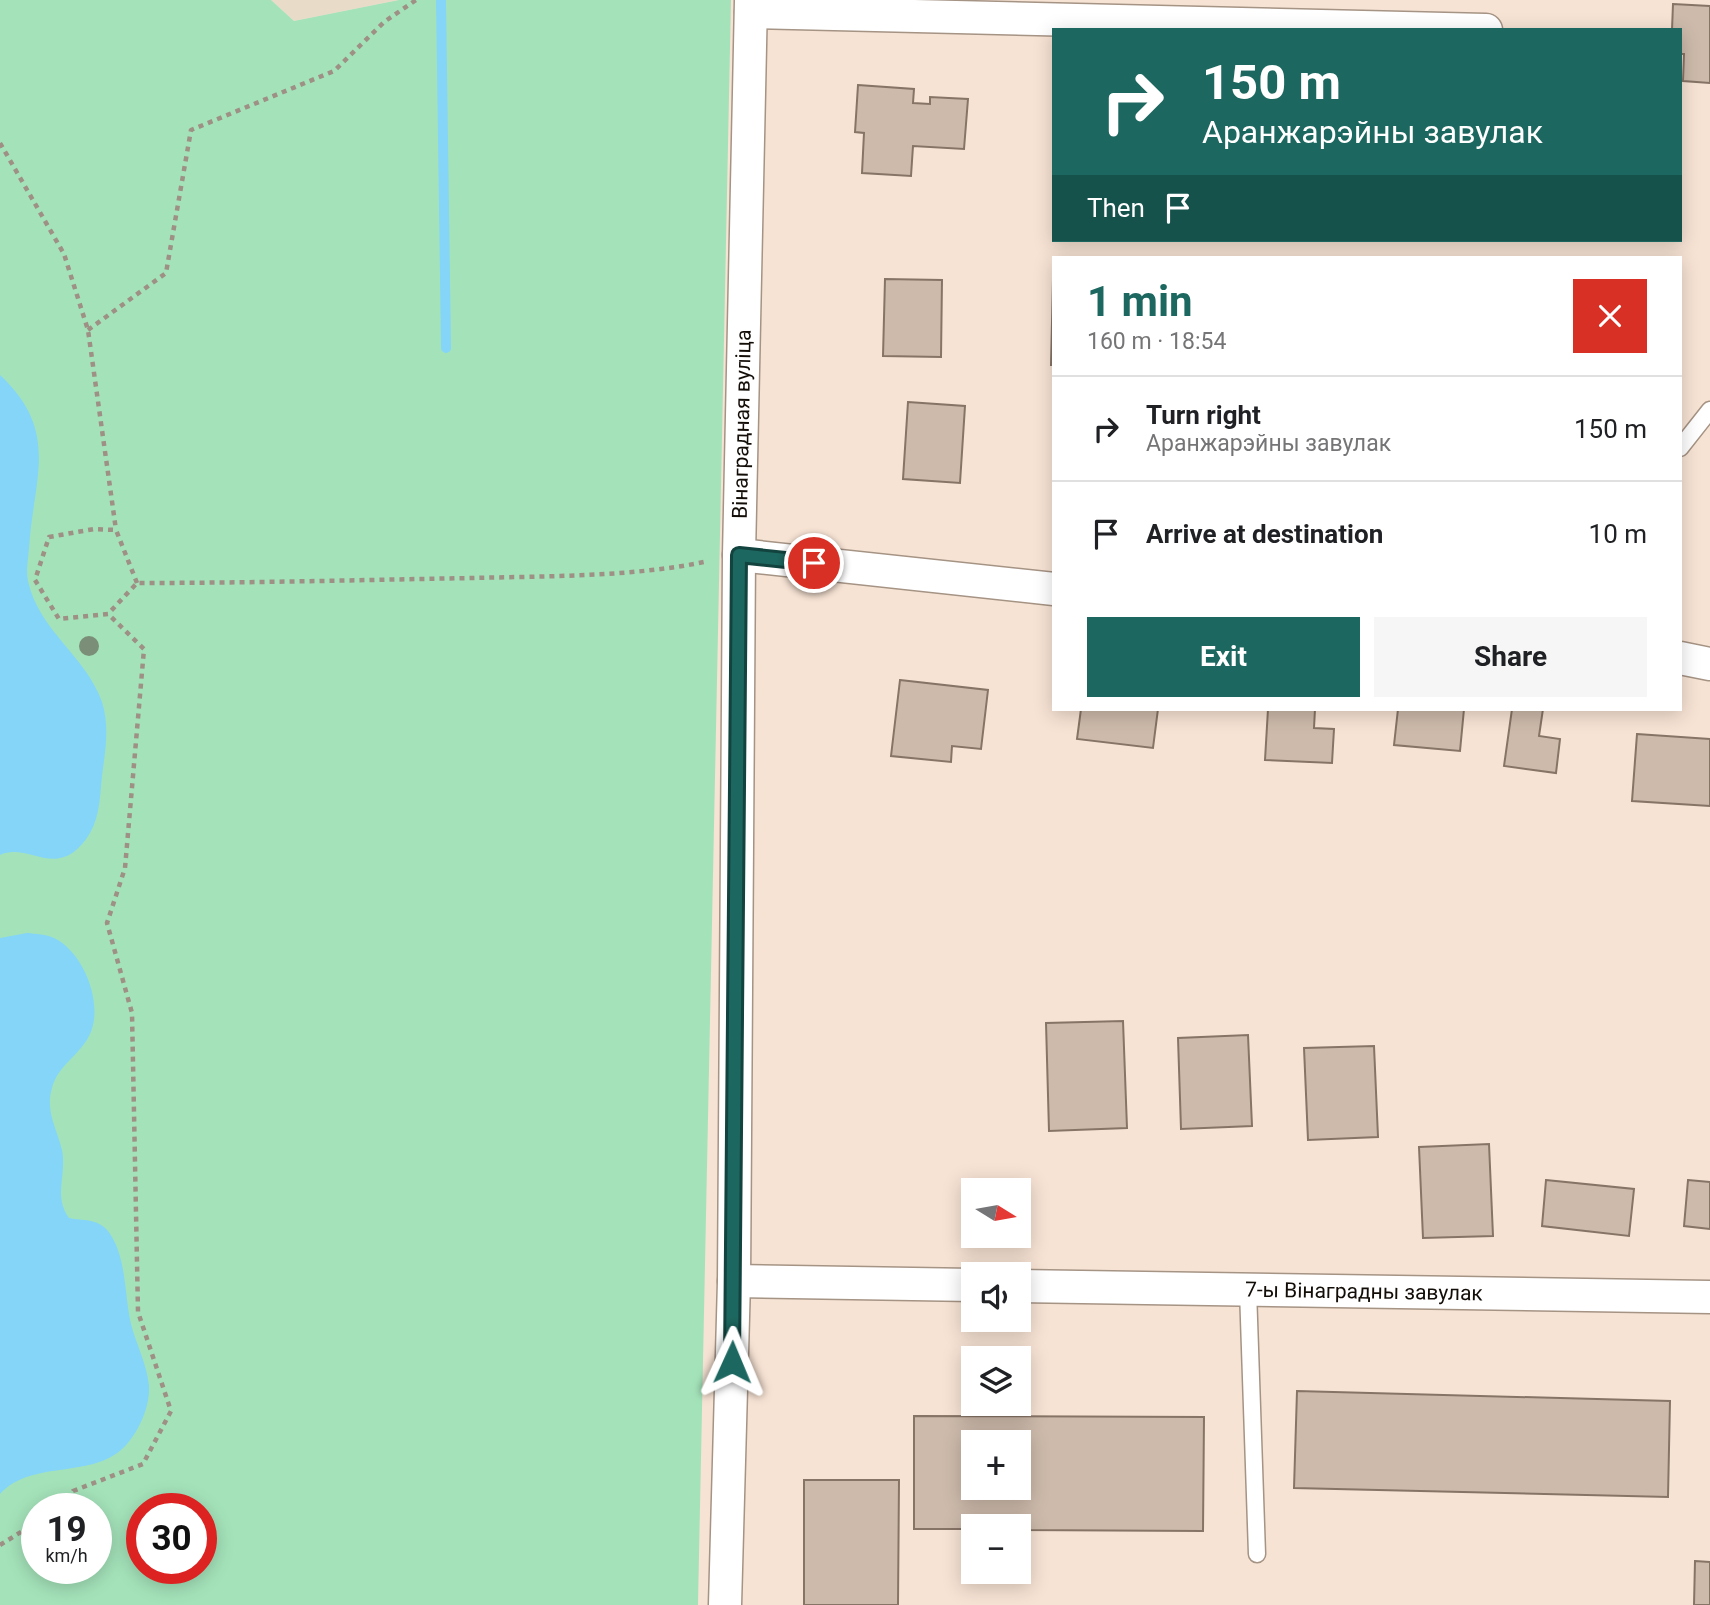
<!DOCTYPE html>
<html lang="en">
<head>
<meta charset="utf-8">
<style>
	body { margin:0; font-family:Roboto,sans-serif; background:#f6f6f6; color:#202124; height:100vh; display:flex; flex-direction:column; font-size:26px; white-space:nowrap }
	* { box-sizing:border-box; margin:0 }
	p { font-size:23px; color:#757577 }
	.icon { flex:none; width:38px; height:38px; fill:none; stroke:currentColor; stroke-width:2; stroke-linecap:round; stroke-linejoin:round }
	.map { position:relative; flex:1; overflow:hidden }
	.panel { position:absolute; left:1052px; top:256px; width:630px; height:455px; display:flex; flex-direction:column; background:#fff; border-radius:0px; box-shadow:0 4px 18px #0003 }
	.panel>* { flex:none }
	.hud { position:absolute; left:1052px; top:28px; width:630px; height:214px; border-radius:0px; box-shadow:0 4px 18px #0003; background:#1c675f; color:#fff; overflow:hidden }
	.needle { width:46px; rotate:101deg }
	.fabs { position:absolute; left:961px; top:1178px; display:grid; gap:14px }
	.fabs a { display:grid; place-items:center; width:70px; height:70px; border-radius:0px; background:#fff; box-shadow:0 4px 18px #0003; font-size:35px }
	.speed { position:absolute; left:21px; top:1493px; display:flex; gap:14px; font-size:35px; font-weight:700; text-align:center }
	.speed>* { display:grid; place-content:center; width:91px; height:91px; border-radius:50%; background:#fff; box-shadow:0 4px 18px #0003; line-height:1 }
	.speed small { font-size:18px; font-weight:400 }
	.speed .limit { border:10px solid #d22; background:#fff; color:#111 }
	.pin { position:absolute; display:grid; place-items:center; width:60px; height:60px; color:#fff; margin:-30px; border:4px solid #fff; border-radius:50%; box-shadow:0 2px 7px #0007 }
	.me { position:absolute; width:77px; margin:-38px; rotate:1deg; stroke-linejoin:round; filter:drop-shadow(0 0 5px #0008) }
	.turn { display:flex; align-items:center; gap:24px; height:147px; padding:0 35px; font-size:32px }
	.turn .icon { width:91px; height:91px; stroke-width:2.5 }
	.turn b { display:block; font-size:49px; line-height:60px }
	.then { display:flex; align-items:center; height:66px; padding:0 35px; background:#0003; gap:14px; font-size:26px }
	.round { display:grid; place-items:center; flex:none; width:74px; height:74px; border-radius:0px; background:#f6f6f6 }
	.head { display:flex; align-items:center; justify-content:space-between; height:119px; padding:0 35px }
	h1 { font-size:42px; font-weight:700; line-height:52px; color:#1c675f }
	.primary-button { display:flex; gap:14px; margin-top:auto; padding:14px 35px }
	.primary-button a { flex:1; height:80px; border-radius:0px; background:#1c675f; color:#fff; font-size:28px; font-weight:700; line-height:80px; text-align:center }
	.primary-button a+a { background:#f6f6f6; color:#202124 }
	ul { padding:0; list-style:none }
	li { display:flex; align-items:center; gap:21px; height:105px; padding:0 35px; border-top:2px solid #e0e0e0 }
	li div { flex:1 }
	li b { display:block; font-size:26px }
	li em { font-style:normal }
	.map>svg:first-child { display:block }
	.medical { fill:#e8dcc8 }
	.green { fill:#a4e3ba; fill-rule:evenodd }
	.water { fill:#84d5f8 }
	.lines { fill:none; stroke-linecap:round; stroke-linejoin:round }
	.stream { stroke:#84d5f8; stroke-width:10 }
	.building { fill:#cdbaab; stroke:#867466; stroke-width:2; fill-rule:evenodd }
	.lane-casing { stroke:#a59384; stroke-width:19 }
	.street-casing { stroke:#a59384; stroke-width:35 }
	.path { stroke:#9e9085; stroke-width:4.5; stroke-dasharray:5 5; stroke-linecap:butt }
	.lane { stroke:#fff; stroke-width:16 }
	.street { stroke:#fff; stroke-width:32 }
	.tree { fill:#7b8e78 }
	.route-casing { stroke:#12433e; stroke-width:18 }
	.route { stroke:#1c675f; stroke-width:12 }
	.labels { text-anchor:middle; stroke-width:6; stroke-linejoin:round; paint-order:stroke }
	.street-label { font-size:21px; fill:#130d08; stroke:#fff }
</style>
</head>
<body>
<div class="map">
<svg width="1710" height="1605" viewBox="0 0 1710 1605">
	<rect width="100%" height="100%" fill="#f7e3d4"/>
	<path class="medical" d="M271,0H399L294,21Z"/>
	<path class="green" d="M0,0H271L294,21L399,0H731L698,1605H0ZM37,1508H96V1568H37ZM142,1508H201V1568H142Z"/>
	<g class="water">
		<path d="M0,375C61,432 33,479 29,549C28,559 26,571 28,581C39,631 86,656 102,702C110,727 105,752 102,776C100,795 100,816 90,833C59,884 29,841 0,855Z"/>
		<path d="M27,933C36,934 46,934 54,938C84,952 105,1006 89,1036C79,1056 58,1065 52,1088C45,1111 57,1129 62,1150C67,1175 53,1196 69,1218C83,1221 97,1218 108,1231C127,1256 124,1294 131,1324C136,1344 147,1364 149,1386C150,1406 140,1429 127,1444C95,1481 33,1458 0,1494V938Z"/>
	</g>
	<g class="lines">
		<path class="stream" d="M441,0L446,348"/>
	</g>
	<g class="building">
		<path d="M1673,4L1710,6V83L1683,81L1684,54H1680V30H1672Z"/>
		<path d="M858,85L914,89L913,103L930,104V97L968,99L964,149L913,146L911,176L862,173L864,133L855,132Z"/>
		<path d="M885,279L942,280L941,357L883,356Z"/>
		<path d="M1053,279H1054V365H1051Z"/>
		<path d="M908,402L965,406L960,483L903,479Z"/>
		<path d="M900,680L988,690L981,749L952,746L951,762L891,756Z"/>
		<path d="M1081,709H1158L1153,748L1077,739Z"/>
		<path d="M1268,709H1315L1314,728L1334,729L1332,763L1265,760Z"/>
		<path d="M1398,709H1464L1460,751L1394,745Z"/>
		<path d="M1512,709H1543L1539,736L1560,739L1556,773L1504,766Z"/>
		<path d="M1637,734L1710,739V806L1632,801Z"/>
		<path d="M1123,1021L1127,1128L1049,1131L1046,1023Z"/>
		<path d="M1248,1035L1252,1126L1181,1129L1178,1038Z"/>
		<path d="M1374,1046L1378,1137L1308,1140L1304,1048Z"/>
		<path d="M1489,1144L1493,1236L1423,1238L1419,1147Z"/>
		<path d="M1546,1180L1634,1189L1629,1236L1542,1226Z"/>
		<path d="M1688,1180L1710,1182V1229L1684,1226Z"/>
		<path d="M1297,1391L1670,1401L1668,1497L1294,1488Z"/>
		<path d="M914,1416L1204,1417L1203,1531L1018,1530V1526H973V1529H914ZM973,1442H1018V1488H973Z"/>
		<path d="M804,1480H899L898,1605H804Z"/>
		<path d="M1695,1561L1710,1562V1605H1694Z"/>
	</g>
	<g class="lines">
		<defs>
			<g id="lane">
				<path d="M1680,448L1710,410"/>
				<path d="M1248,1290L1257,1554"/>
			</g>
			<g id="street">
				<path d="M751,12L1486,30"/>
				<path d="M739,555L1054,589"/>
				<path d="M1680,658L1710,664"/>
				<path d="M734,1281L973,1285"/>
				<path id="s1" d="M1018,1286L1710,1297"/>
				<path id="s2" d="M725,1605L734,1281L739,555L751,0"/>
			</g>
		</defs>
		<use href="#lane" class="lane-casing"/>
		<use href="#street" class="street-casing"/>
		<g class="path">
			<path d="M0,143L64,254L88,330L116,530"/>
			<path d="M88,330L166,273L191,130L334,71L384,22L416,0"/>
			<path d="M137,583L116,530L94,529L49,537L35,580L59,619L108,614L137,583C249,583 360,580 472,578C547,576 631,577 704,562"/>
			<path d="M62,1508L73,1491L143,1464L171,1411L138,1312L132,1013L107,923L125,868L144,649L108,614"/>
			<path d="M0,1545L37,1522"/>
		</g>
		<use href="#lane" class="lane"/>
		<use href="#street" class="street"/>
	</g>
	<circle class="tree" cx="89" cy="646" r="10"/>
	<g class="lines">
		<defs>
			<path id="route" d="M732,1362L739,555L814,563"/>
		</defs>
		<use href="#route" class="route-casing"/>
		<use href="#route" class="route"/>
	</g>
	<g class="labels">
		<g class="street-label">
			<text dy="7" stroke="none"><textPath href="#s2" startOffset="1181">Вінаградная вуліца</textPath></text>
			<text dy="7" stroke="none"><textPath href="#s1" startOffset="346">7-ы Вінаградны завулак</textPath></text>
		</g>
	</g>
</svg>
<div class="fabs">
<a><svg class="needle" viewBox="-14 -14 28 28"><path d="M0-13l5 13h-10z" fill="#e53935"/><path d="M0 13l5-13h-10z" fill="#757577"/></svg></a>
<a><svg class="icon" aria-label="sound" viewBox="0 0 24 24"><path d="M4 9h4l5-4v14l-5-4H4zM17 9q2 3 0 6"/></svg></a>
<a><svg class="icon" aria-label="layers" viewBox="0 0 24 24"><path d="M12 4l9 5-9 5-9-5zM3 14l9 5 9-5"/></svg></a>
<a>+</a>
<a>−</a>
</div>
<div class="speed"><div>19<small>km/h</small></div><div class="limit">30</div></div>
<div class="pin" style="left:814px;top:563px;background:#d93025"><svg class="icon" aria-label="arrive" viewBox="0 0 24 24"><path d="M6 21V4h12l-3 4 3 4H6"/></svg></div>
<svg class="me" style="left:732px;top:1362px" viewBox="-20 -20 40 40"><path d="M0-17L14 15 0 8-14 15z" fill="#1c675f" stroke="#fff" stroke-width="4"/></svg>
<div class="hud">
<div class="turn"><svg class="icon" aria-label="right" viewBox="0 0 24 24"><path d="M7 20v-9h11M14 6l5 5-5 5"/></svg><div><b>150 m</b>Аранжарэйны завулак</div></div>
<div class="then">Then<svg class="icon" aria-label="arrive" viewBox="0 0 24 24"><path d="M6 21V4h12l-3 4 3 4H6"/></svg></div>
</div>
<section class="panel">
<div class="head"><div><h1>1 min</h1><p>160 m · 18:54</p></div><a class="round" style="background:#d93025;color:#fff"><svg class="icon" aria-label="close" viewBox="0 0 24 24"><path d="M6 6l12 12M18 6L6 18"/></svg></a></div>
<ul>
<li><svg class="icon" aria-label="right" viewBox="0 0 24 24"><path d="M7 20v-9h11M14 6l5 5-5 5"/></svg><div><b>Turn right</b><p>Аранжарэйны завулак</p></div><em>150 m</em></li>
<li><svg class="icon" aria-label="arrive" viewBox="0 0 24 24"><path d="M6 21V4h12l-3 4 3 4H6"/></svg><div><b>Arrive at destination</b></div><em>10 m</em></li>
</ul>
<div class="primary-button"><a>Exit</a><a>Share</a></div>
</section>
</div>
</body>
</html>
